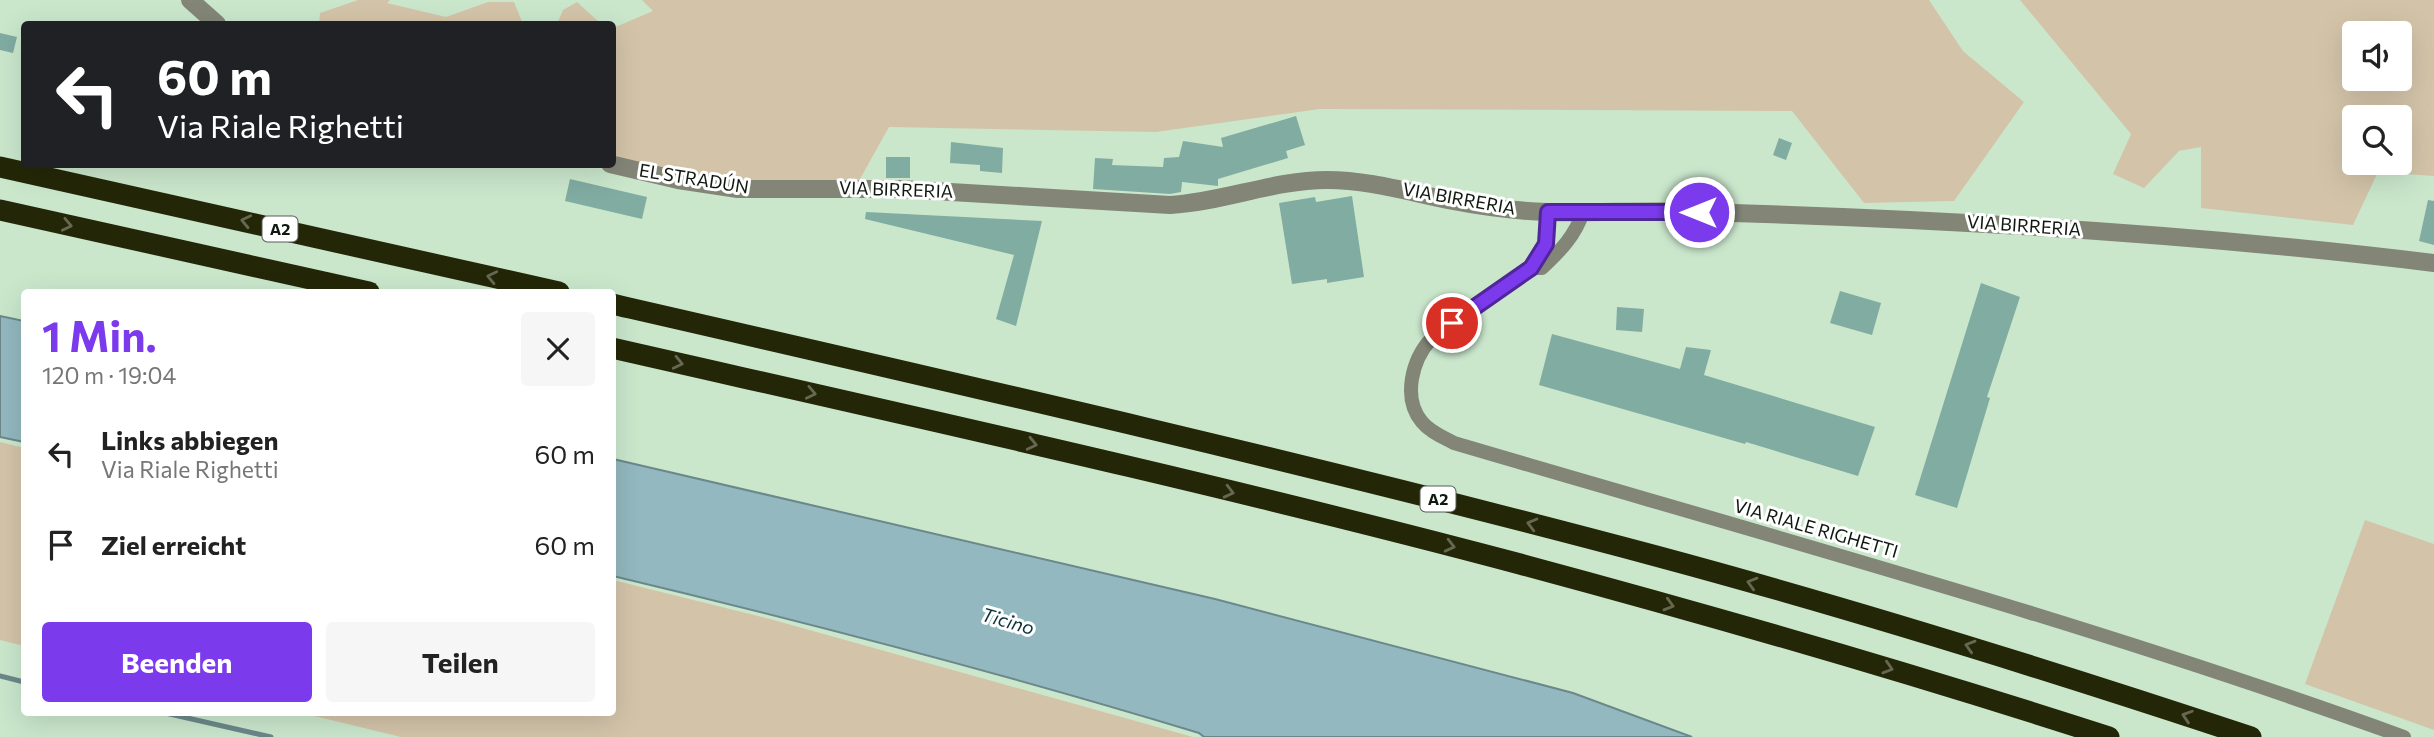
<!DOCTYPE html>
<html lang="de">
<head>
<meta charset="utf-8">
<style>
	body { margin:0; font-family:Commissioner,sans-serif; background:#f6f6f6; color:#222; height:100vh; display:flex; flex-direction:column; font-size:26px; white-space:nowrap }
	* { box-sizing:border-box; margin:0 }
	p { font-size:23px; color:#767676 }
	.icon { flex:none; width:38px; height:38px; fill:none; stroke:currentColor; stroke-width:2; stroke-linecap:round; stroke-linejoin:round }
	.map { position:relative; flex:1; overflow:hidden }
	.sheet { position:absolute; left:21px; top:289px; width:595px; height:427px; display:flex; flex-direction:column; background:#fff; border-radius:7px; box-shadow:0 7px 28px #0002 }
	.sheet>* { flex:none }
	.hud { position:absolute; left:21px; top:21px; width:595px; height:147px; border-radius:7px; box-shadow:0 7px 28px #0002; background:#202124; color:#fff; overflow:hidden }
	.tools { position:absolute; left:2342px; top:21px; display:grid; gap:14px }
	.tools a { display:grid; place-items:center; width:70px; height:70px; border-radius:7px; background:#fff; box-shadow:0 7px 28px #0002; font-size:35px }
	.pin { position:absolute; display:grid; place-items:center; width:60px; height:60px; color:#fff; margin:-30px; border:4px solid #fff; border-radius:50%; box-shadow:0 2px 7px #0007 }
	.me { position:absolute; width:77px; margin:-38px; rotate:270deg; stroke-linejoin:round; filter:drop-shadow(0 0 5px #0008) }
	.turn { display:flex; align-items:center; gap:24px; height:147px; padding:0 21px; font-size:32px }
	.turn .icon { width:91px; height:91px; stroke-width:2.5 }
	.turn b { display:block; font-size:49px; line-height:60px }
	.round { display:grid; place-items:center; flex:none; width:74px; height:74px; border-radius:7px; background:#f6f6f6 }
	.head { display:flex; align-items:center; justify-content:space-between; height:119px; padding:0 21px }
	h1 { font-size:42px; font-weight:700; line-height:52px; color:#7c3aed }
	.primary-button { display:flex; gap:14px; margin-top:auto; padding:14px 21px }
	.primary-button a { flex:1; height:80px; border-radius:7px; background:#7c3aed; color:#fff; font-size:28px; font-weight:700; line-height:80px; text-align:center }
	.primary-button a+a { background:#f6f6f6; color:#222 }
	ul { padding:0; list-style:none }
	li { display:flex; align-items:center; gap:21px; height:91px; padding:0 21px }
	li div { flex:1 }
	li b { display:block; font-size:26px }
	li em { font-style:normal }
	.map>svg:first-child { display:block }
	.green { fill:#d3c4a9; fill-rule:evenodd }
	.water { fill:#93b8bf; stroke:#6b888a; stroke-width:2 }
	.lines { fill:none; stroke-linecap:round; stroke-linejoin:round }
	.stream { stroke:#6b888a; stroke-width:5 }
	.building { fill:#81aca2 }
	.minor { stroke:#838677; stroke-width:14 }
	.tertiary { stroke:#838677; stroke-width:18 }
	.motorway { stroke:#242707; stroke-width:21 }
	.oneway { stroke:#666851 }
	.route-casing { stroke:#51269a; stroke-width:18 }
	.route { stroke:#7c3aed; stroke-width:12 }
	.labels { text-anchor:middle; stroke-width:6; stroke-linejoin:round; paint-order:stroke }
	.shield { fill:#fff; stroke:#575e57; stroke-width:2 }
	.shield-label { font-size:16px; font-weight:bold; fill:#0f190f }
	.street-label { font-size:18px; fill:#0f190f; stroke:#fff }
	.water-label { font-size:19px; font-style:italic; fill:#0c3238; stroke:#fff }
</style>
</head>
<body>
<div class="map">
<svg width="2434" height="737" viewBox="0 0 2434 737">
	<rect width="100%" height="100%" fill="#cae7cc"/>
	<g class="green">
		<path d="M358,0H390L387,3L446,17L488,2H514L523,24H528H319L320,13Z"/>
		<path d="M642,0H1929L1963,51L2024,102L1954,201L1864,203L1792,111L1320,109L1156,132L889,127L855,188L746,189L612,164L613,28L653,11Z"/>
		<path d="M2020,0H2434V176L2378,172L2353,225L2201,208V147L2179,151L2144,188L2113,174L2131,134ZM2354,33H2399V79H2354ZM2399,117V163H2354V117Z"/>
		<path d="M577,2L601,24H557L563,10Z"/>
		<path d="M0,442L24,448V646L0,640Z"/>
		<path d="M2365,520L2434,544V730L2305,684Z"/>
		<path d="M613,580L770,619L1193,737H401L298,712H612Z"/>
	</g>
	<g class="water">
		<path d="M0,316L24,321V442L0,437Z"/>
		<path d="M613,459L1215,599L1573,693L1692,737H1204L1199,733C1005,674 810,623 613,576Z"/>
	</g>
	<g class="lines">
		<g class="stream">
			<path d="M0,676L24,682"/>
			<path d="M161,712L271,737"/>
		</g>
	</g>
	<g class="building">
		<path d="M0,33L17,37L13,53L0,50Z"/>
		<path d="M1296,116L1305,145L1286,151L1288,158L1218,179V186L1182,182L1181,192L1170,194L1093,189L1095,158L1113,159L1112,165L1163,167L1164,158L1179,157L1183,141L1223,147L1221,138Z"/>
		<path d="M1779,138L1792,143L1786,160L1773,155Z"/>
		<path d="M951,142L1003,148L1002,173L980,171V165L950,163Z"/>
		<rect x="886" y="157" width="24" height="21"/>
		<path d="M570,179L647,197L642,219L565,201Z"/>
		<path d="M1352,196L1364,277L1327,283V279L1292,284L1279,203L1315,197L1316,202Z"/>
		<path d="M2428,200L2434,201V245L2419,241Z"/>
		<path d="M866,212L1042,221L1016,326L996,319L1014,255L865,219Z"/>
		<path d="M1981,283L2020,297L1987,397L1990,398L1957,508L1915,495Z"/>
		<path d="M1840,291L1881,303L1872,335L1830,323Z"/>
		<path d="M1617,307L1644,309L1642,332L1616,330Z"/>
		<path d="M1552,334L1680,369L1686,347L1711,350L1704,375L1875,427L1858,476L1746,442L1745,444L1539,385Z"/>
	</g>
	<g class="lines">
		<g class="minor">
			<path d="M1583,212C1575,236 1561,250 1542,268H1531L1431,339C1412,360 1402,398 1422,422C1430,432 1443,437 1454,443C1773,537 2093,624 2404,737"/>
			<path d="M1531,268L1546,244L1548,212"/>
		</g>
		<g class="tertiary">
			<path d="M190,0L217,24"/>
			<path d="M610,164L678,180L738,189H900L1170,205C1223,202 1274,180 1327,180C1370,180 1411,193 1453,201C1484,207 1516,211 1548,212C1599,213 1650,210 1701,212C1946,219 2191,233 2434,263"/>
		</g>
		<g class="motorway">
			<path d="M0,167L559,292"/>
			<path d="M0,210L369,292"/>
			<path d="M612,304C961,384 1311,464 1656,556C1857,610 2055,672 2251,737"/>
			<path d="M612,348C915,417 1219,484 1520,564C1717,617 1914,674 2109,737"/>
		</g>
	</g>
	<defs><path id="oneway-chevron" d="M-2-3.5L2.5 0L-2 3.5" fill="none" stroke-width="1.6" stroke-linecap="round" stroke-linejoin="round" transform="scale(1.75)"/></defs>
	<g class="oneway">
		<use href="#oneway-chevron" transform="translate(246 221) rotate(-167)"/>
		<use href="#oneway-chevron" transform="translate(67 225) rotate(12)"/>
		<use href="#oneway-chevron" transform="translate(492 277) rotate(-167)"/>
		<use href="#oneway-chevron" transform="translate(678 363) rotate(13)"/>
		<use href="#oneway-chevron" transform="translate(811 393) rotate(12)"/>
		<use href="#oneway-chevron" transform="translate(1032 444) rotate(13)"/>
		<use href="#oneway-chevron" transform="translate(1229 492) rotate(14)"/>
		<use href="#oneway-chevron" transform="translate(1532 524) rotate(-165)"/>
		<use href="#oneway-chevron" transform="translate(1450 546) rotate(14)"/>
		<use href="#oneway-chevron" transform="translate(1752 583) rotate(-164)"/>
		<use href="#oneway-chevron" transform="translate(1669 605) rotate(16)"/>
		<use href="#oneway-chevron" transform="translate(1970 646) rotate(-164)"/>
		<use href="#oneway-chevron" transform="translate(1888 668) rotate(17)"/>
		<use href="#oneway-chevron" transform="translate(2187 716) rotate(-162)"/>
	</g>
	<g class="lines">
		<defs>
			<path id="route" d="M1452,323L1531,268L1546,244L1548,212H1699"/>
		</defs>
		<use href="#route" class="route-casing"/>
		<use href="#route" class="route"/>
	</g>
	<g class="labels">
		<g class="shield">
			<rect x="262.5" y="216.5" width="35" height="25" rx="5"/>
			<rect x="1420.5" y="486.5" width="35" height="25" rx="5"/>
		</g>
		<g class="shield-label">
			<text x="280" y="235">A2</text>
			<text x="1438" y="505">A2</text>
		</g>
		<g class="street-label">
			<text transform="translate(694 179) rotate(9)" y="6">EL STRADÚN</text>
			<text transform="translate(896 190) rotate(2)" y="6">VIA BIRRERIA</text>
			<text transform="translate(1459 199) rotate(10)" y="6">VIA BIRRERIA</text>
			<text transform="translate(2024 226) rotate(4)" y="6">VIA BIRRERIA</text>
			<text transform="translate(1816 529) rotate(16)" y="6">VIA RIALE RIGHETTI</text>
		</g>
		<g class="water-label">
			<text transform="translate(1008 621) rotate(16)" y="7">Ticino</text>
		</g>
	</g>
</svg>
<div class="tools">
<a><svg class="icon" aria-label="sound" viewBox="0 0 24 24"><path d="M4 9h4l5-4v14l-5-4H4zM17 9q2 3 0 6"/></svg></a>
<a><svg class="icon" aria-label="search" viewBox="0 0 24 24"><circle cx="10" cy="10" r="6"/><path d="M15 15l6 6"/></svg></a>
</div>
<div class="pin" style="left:1452px;top:323px;background:#d93025"><svg class="icon" aria-label="arrive" viewBox="0 0 24 24"><path d="M6 21V4h12l-3 4 3 4H6"/></svg></div>
<svg class="me" style="left:1699px;top:212px" viewBox="-20 -20 40 40"><circle r="17" fill="#7c3aed" stroke="#fff" stroke-width="3"/><path d="M0-11L8 9 0 5-8 9z" fill="#fff"/></svg>
<div class="hud">
<div class="turn"><svg class="icon" aria-label="left" viewBox="0 0 24 24"><path d="M17 20v-9H6M10 6l-5 5 5 5"/></svg><div><b>60 m</b>Via Riale Righetti</div></div>
</div>
<section class="sheet">
<div class="head"><div><h1>1 Min.</h1><p>120 m · 19:04</p></div><a class="round"><svg class="icon" aria-label="close" viewBox="0 0 24 24"><path d="M6 6l12 12M18 6L6 18"/></svg></a></div>
<ul>
<li><svg class="icon" aria-label="left" viewBox="0 0 24 24"><path d="M17 20v-9H6M10 6l-5 5 5 5"/></svg><div><b>Links abbiegen</b><p>Via Riale Righetti</p></div><em>60 m</em></li>
<li><svg class="icon" aria-label="arrive" viewBox="0 0 24 24"><path d="M6 21V4h12l-3 4 3 4H6"/></svg><div><b>Ziel erreicht</b></div><em>60 m</em></li>
</ul>
<div class="primary-button"><a>Beenden</a><a>Teilen</a></div>
</section>
</div>
</body>
</html>
